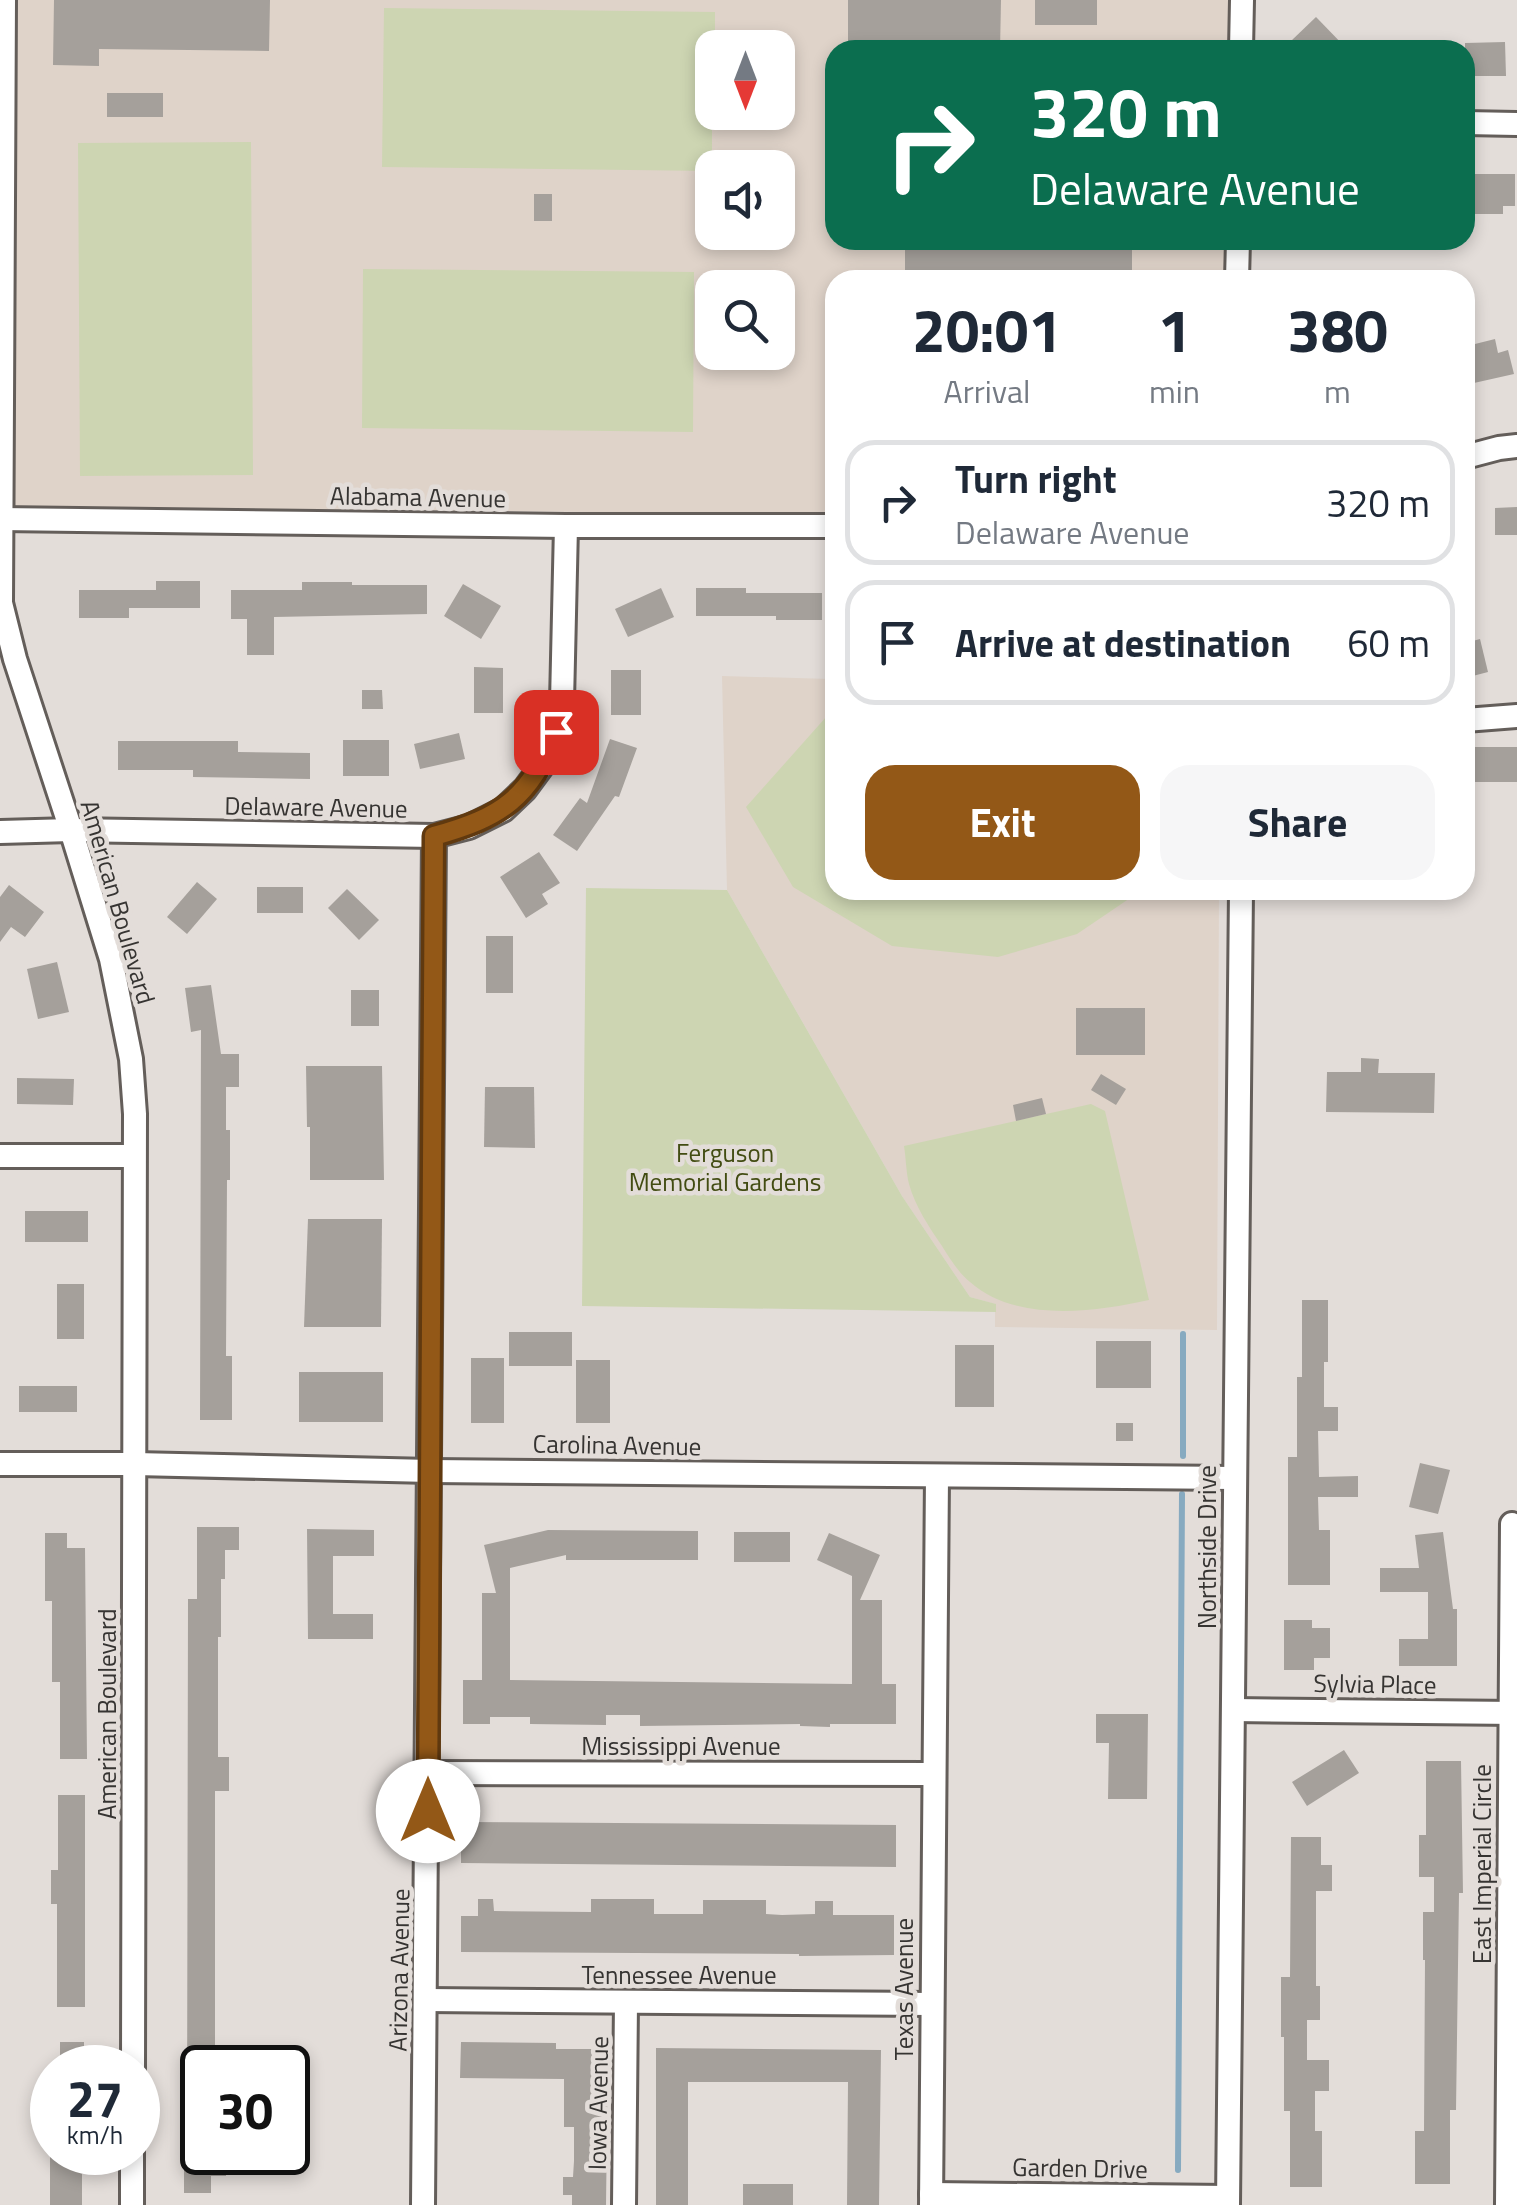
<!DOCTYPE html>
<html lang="en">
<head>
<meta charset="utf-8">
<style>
	body { margin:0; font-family:"Titillium Web",sans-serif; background:#f6f6f7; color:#1f2937; height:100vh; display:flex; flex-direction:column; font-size:38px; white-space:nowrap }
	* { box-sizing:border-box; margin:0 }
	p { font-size:32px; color:#747a83 }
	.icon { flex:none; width:55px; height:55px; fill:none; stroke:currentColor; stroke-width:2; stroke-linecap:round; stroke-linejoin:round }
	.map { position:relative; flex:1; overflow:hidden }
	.details { position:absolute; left:825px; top:270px; width:650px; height:630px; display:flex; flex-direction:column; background:#fff; border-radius:30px; box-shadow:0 5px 15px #0003 }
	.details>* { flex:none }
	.hud { position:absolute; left:825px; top:40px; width:650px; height:210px; border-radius:30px; box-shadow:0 5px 15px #0003; background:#0b6e4f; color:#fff; overflow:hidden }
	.needle { width:65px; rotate:180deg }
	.buttons { position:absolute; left:695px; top:30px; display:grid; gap:20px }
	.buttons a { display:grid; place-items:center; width:100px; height:100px; border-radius:20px; background:#fff; box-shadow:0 5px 15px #0003; font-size:50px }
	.speed { position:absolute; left:30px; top:2045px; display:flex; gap:20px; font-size:50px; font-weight:700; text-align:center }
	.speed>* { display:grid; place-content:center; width:130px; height:130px; border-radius:50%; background:#fff; box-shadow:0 5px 15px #0003; line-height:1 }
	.speed small { font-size:25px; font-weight:400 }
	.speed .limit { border:5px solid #111; border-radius:15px; background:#fff; color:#111 }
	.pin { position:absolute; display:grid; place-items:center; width:85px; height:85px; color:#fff; margin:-42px; border-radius:20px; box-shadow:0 5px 15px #0006 }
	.me { position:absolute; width:110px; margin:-55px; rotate:0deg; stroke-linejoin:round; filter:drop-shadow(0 0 8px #0008) }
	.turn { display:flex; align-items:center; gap:35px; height:210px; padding:0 40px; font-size:45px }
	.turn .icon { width:130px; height:130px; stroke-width:2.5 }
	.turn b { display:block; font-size:70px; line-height:85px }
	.eta { display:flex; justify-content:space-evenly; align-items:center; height:170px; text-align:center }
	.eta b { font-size:60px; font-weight:700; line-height:70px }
	.primary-button { display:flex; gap:20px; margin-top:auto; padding:20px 40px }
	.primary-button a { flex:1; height:115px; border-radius:30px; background:#935817; color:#fff; font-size:40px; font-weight:700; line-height:115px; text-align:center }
	.primary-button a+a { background:#f6f6f7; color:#1f2937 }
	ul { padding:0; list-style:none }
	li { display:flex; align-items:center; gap:30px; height:125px; margin:0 20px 15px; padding:0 20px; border:5px solid #e0e1e3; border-radius:30px }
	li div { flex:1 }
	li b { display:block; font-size:38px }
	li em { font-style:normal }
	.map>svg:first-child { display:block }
	.built { fill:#dfd3c9; fill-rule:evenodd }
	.green { fill:#cdd5b2 }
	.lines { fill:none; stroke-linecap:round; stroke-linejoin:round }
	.stream { stroke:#87aac0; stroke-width:6 }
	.building { fill:#a5a09b }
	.street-casing { stroke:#645e5a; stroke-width:28 }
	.street { stroke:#fff; stroke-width:22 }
	.route-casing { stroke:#60390f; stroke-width:25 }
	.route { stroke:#935817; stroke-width:18 }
	.labels { text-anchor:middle; stroke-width:9; stroke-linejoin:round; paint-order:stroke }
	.street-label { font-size:25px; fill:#363432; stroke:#e3ddd9 }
	.park-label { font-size:25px; fill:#424c12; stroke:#e3ddd9 }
</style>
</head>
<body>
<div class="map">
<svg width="1517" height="2205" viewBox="0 0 1517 2205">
	<rect width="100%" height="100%" fill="#e3ddd9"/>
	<g class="built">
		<path d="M12,0H1232L1231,50H835V240H1229V280H835V514L13,507ZM712,48H778V112H712ZM712,168H778V232H712ZM712,288H778V352H712Z"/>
		<path d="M833,539H835V890H1219L1217,1330L995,1327V1304L970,1297L902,1196L727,890L722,676L830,679Z"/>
	</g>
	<g class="green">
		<path d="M384,8L715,12V47L712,48V171L382,167Z"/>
		<path d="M251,142L253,475L80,476L78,143Z"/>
		<path d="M363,269L694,272L693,432L362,428Z"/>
		<path d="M835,707V890H1142L1077,934L998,957L892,946L793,887L746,807Z"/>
		<path d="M586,888L727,890L902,1196L970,1297L996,1304V1312L582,1306Z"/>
		<path d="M1091,1104L1105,1111L1149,1300C1095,1312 1016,1323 970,1282C958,1272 950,1259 942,1246C929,1227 915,1206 909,1184C906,1172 906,1158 904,1146Z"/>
	</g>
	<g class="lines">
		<g class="stream">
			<path d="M1183,1456V1334"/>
			<path d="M1178,2170L1182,1494"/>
		</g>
	</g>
	<g class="building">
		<path d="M54,0H270L269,51L99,49V66L53,65Z"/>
		<path d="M848,0H1001L1000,50H848Z"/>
		<rect x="1035" y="0" width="62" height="25"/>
		<path d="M1316,17L1348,50H1300L1291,41Z"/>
		<path d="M1505,42L1506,76H1465V43Z"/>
		<rect x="107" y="93" width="56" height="24"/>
		<path d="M1465,174H1515V206H1503V214H1465Z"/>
		<rect x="534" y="194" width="18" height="27"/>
		<rect x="905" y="240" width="227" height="40"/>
		<path d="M1495,339L1498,353L1508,350L1514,374L1465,385V360L1470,359L1467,346Z"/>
		<path d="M1517,507V535H1495V508Z"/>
		<path d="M156,581H200V608H129V618H79V590H156Z"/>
		<path d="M302,582H352V585H427V614L274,617V655H247V619H231V590H302Z"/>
		<path d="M463,584L501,606L481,639L444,616Z"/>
		<path d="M661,588L674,617L628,637L615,609Z"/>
		<path d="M696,588H746V593H822V620H776V616H696Z"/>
		<path d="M1480,639L1488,672L1465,678V643Z"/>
		<path d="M474,667L503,668V713H474Z"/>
		<rect x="611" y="670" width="30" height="45"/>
		<path d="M362,690H382L383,709H362Z"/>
		<path d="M459,733L465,759L420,769L414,744Z"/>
		<path d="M610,739L637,748L619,797L615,796L577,851L553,835L580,798L587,803Z"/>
		<rect x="343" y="740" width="46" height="36"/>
		<path d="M118,741H238V752L310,753V779L193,777V770H118Z"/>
		<rect x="1465" y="747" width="52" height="35"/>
		<path d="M539,852L560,883L542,894L548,904L526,918L500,877Z"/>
		<path d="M197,882L217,899L187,934L167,917Z"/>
		<path d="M9,885L44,912L25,937L11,927L0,942V897Z"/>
		<rect x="257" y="887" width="46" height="26"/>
		<path d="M347,889L379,920L359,940L328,908Z"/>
		<rect x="486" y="936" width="27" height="57"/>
		<path d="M57,962L69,1012L38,1019L27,969Z"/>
		<path d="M211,985L221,1054H239V1087H226V1130H230V1180H227L226,1356H232V1420H200L201,1030L191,1032L185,988Z"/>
		<rect x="351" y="990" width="28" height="36"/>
		<rect x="1076" y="1008" width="69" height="47"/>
		<path d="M1361,1058L1379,1059L1378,1073H1435L1434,1113L1326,1112L1327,1072H1361Z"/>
		<path d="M306,1066H382L384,1180H310V1127H307Z"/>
		<path d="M1101,1074L1126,1089L1116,1105L1091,1090Z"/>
		<path d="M17,1078L74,1079L73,1105L17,1104Z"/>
		<path d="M485,1087H534L535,1148L484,1147Z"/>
		<path d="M1042,1098L1046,1114L1016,1121L1013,1105Z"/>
		<rect x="25" y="1211" width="63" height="31"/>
		<path d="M308,1219H382L381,1327H304Z"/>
		<rect x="57" y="1284" width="27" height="55"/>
		<path d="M1302,1300H1328V1362H1324V1407H1338V1431H1318L1319,1477L1358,1476V1497H1318L1319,1530H1330V1585H1288V1457H1297V1377H1302Z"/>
		<rect x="509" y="1332" width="63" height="34"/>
		<rect x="1096" y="1341" width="55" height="47"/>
		<rect x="955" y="1345" width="39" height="62"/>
		<rect x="471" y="1358" width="33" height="65"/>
		<rect x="576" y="1360" width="34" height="63"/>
		<rect x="299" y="1372" width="84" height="50"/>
		<rect x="19" y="1386" width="58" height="26"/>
		<rect x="1116" y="1423" width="17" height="18"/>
		<path d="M1420,1463L1450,1470L1438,1514L1409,1507Z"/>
		<path d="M197,1527H239V1550H225V1579H221V1637H218V1757H229V1791H215V2068H202V2152H226V2176H211V2193H184V2143H187L188,1599H197Z"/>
		<path d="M307,1529L374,1530V1556H333V1614H373V1639H308Z"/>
		<path d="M548,1530L698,1531V1560H566V1555L510,1568V1680L852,1684V1576L817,1560L829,1533L880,1555L860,1600H882V1684H896V1724H830V1727L800,1726V1724L640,1726V1715H606V1725L530,1724V1717H490V1724H463V1680H482V1593H496L484,1545Z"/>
		<rect x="734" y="1532" width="56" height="30"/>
		<path d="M1443,1532L1453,1609H1457V1666H1399V1639H1428V1592H1380V1568H1419L1415,1535Z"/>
		<path d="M45,1533H67V1548H85L87,1759H60V1682H52V1601H45Z"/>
		<path d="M1284,1620H1312V1628H1330V1658H1314V1670H1284Z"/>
		<path d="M1096,1714H1148L1147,1799H1108L1109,1743H1096Z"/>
		<path d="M1344,1750L1359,1773L1307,1806L1292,1782Z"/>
		<path d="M1426,1761H1461L1463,1893H1459L1456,2110H1450V2184H1415V2131H1424L1425,1960H1423V1912H1434V1877H1419V1835H1426Z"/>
		<path d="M58,1795H85V2007H57V1904H51V1870H58Z"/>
		<path d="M461,1822L896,1825V1867L461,1863Z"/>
		<path d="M1291,1837H1321V1865H1332V1891H1316V1986H1320V2020H1307V2060H1329V2091H1315V2131H1322V2187H1290V2111H1284V2037H1281V1977H1290Z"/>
		<path d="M478,1899H493L494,1911L591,1912V1899H654V1914H703V1900H766V1914L782,1915L815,1914V1901H833V1915H894V1955L799,1956V1954L461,1952V1916H478Z"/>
		<rect x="60" y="2042" width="24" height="26"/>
		<path d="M461,2042L556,2043V2049H608L606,2205H572V2195H563V2177H573L574,2161V2127H564V2079L460,2078Z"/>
		<path d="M656,2048L881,2050L879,2205H847L848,2082H688V2205H656Z"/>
		<path d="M50,2152H86V2174H82V2205H50Z"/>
		<rect x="743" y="2184" width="50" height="21"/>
	</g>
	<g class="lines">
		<defs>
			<g id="street">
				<path d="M4,0L1,603L15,659L71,830L111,959L131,1059L135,1114L133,2068"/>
				<path d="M1241,50L1242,0"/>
				<path d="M1465,123L1517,124"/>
				<path d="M1237,280L1238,240"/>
				<path d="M1465,457L1499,448L1517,446"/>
				<path d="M0,519L566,526H835"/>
				<path d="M1465,720L1517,716"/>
				<path d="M0,832L71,830L434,836L469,827L503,810L525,789L542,766L557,732L562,702L566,526"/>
				<path d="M0,1156H134"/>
				<path d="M0,1464H135L430,1471L1234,1478"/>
				<path d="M1233,1710L1517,1713"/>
				<path d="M428,1773L934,1774"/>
				<path d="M426,2000L931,2004"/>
				<path d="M931,2194L1228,2197"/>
				<path d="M132,2205V2152"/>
				<path d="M423,2205L434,836"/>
				<path d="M624,2205L626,2002"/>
				<path d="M931,2205L937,1476"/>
				<path d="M1228,2205L1241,890"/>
				<path d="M1507,2205L1512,1524"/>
			</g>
		</defs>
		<use href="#street" class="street-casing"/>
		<use href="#street" class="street"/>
	</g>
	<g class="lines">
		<defs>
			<path id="route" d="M428,1811L434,836C503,817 529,798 556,732"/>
		</defs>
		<use href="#route" class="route-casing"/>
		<use href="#route" class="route"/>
	</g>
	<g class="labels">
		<g class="street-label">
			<text transform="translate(418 497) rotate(1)" y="9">Alabama Avenue</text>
			<text transform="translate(316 807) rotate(1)" y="9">Delaware Avenue</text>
			<text transform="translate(118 902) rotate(74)" y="9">American Boulevard</text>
			<text transform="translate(617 1445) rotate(1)" y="9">Carolina Avenue</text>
			<text transform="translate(1207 1547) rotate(-90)" y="9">Northside Drive</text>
			<text transform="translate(1375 1684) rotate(1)" y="9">Sylvia Place</text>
			<text transform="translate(107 1714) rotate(-90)" y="9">American Boulevard</text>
			<text x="681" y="1755">Mississippi Avenue</text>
			<text transform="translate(1482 1864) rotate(-90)" y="9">East Imperial Circle</text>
			<text transform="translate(399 1970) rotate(-89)" y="9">Arizona Avenue</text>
			<text x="679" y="1984">Tennessee Avenue</text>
			<text transform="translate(904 1989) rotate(-90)" y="9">Texas Avenue</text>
			<text transform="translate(598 2103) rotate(-89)" y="9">Iowa Avenue</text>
			<text transform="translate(1080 2168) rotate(1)" y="9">Garden Drive</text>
		</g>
		<g class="park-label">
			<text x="725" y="1162">Ferguson<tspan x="725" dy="29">Memorial Gardens</tspan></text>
		</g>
	</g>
</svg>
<div class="buttons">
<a><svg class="needle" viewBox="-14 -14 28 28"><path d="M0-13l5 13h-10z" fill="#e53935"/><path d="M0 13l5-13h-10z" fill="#747a83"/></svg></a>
<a><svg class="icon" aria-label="sound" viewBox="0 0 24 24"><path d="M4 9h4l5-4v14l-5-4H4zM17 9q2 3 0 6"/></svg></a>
<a><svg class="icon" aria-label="search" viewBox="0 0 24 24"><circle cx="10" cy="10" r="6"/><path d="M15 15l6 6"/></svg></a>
</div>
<div class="speed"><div>27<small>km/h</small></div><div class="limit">30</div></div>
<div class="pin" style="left:556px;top:732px;background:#d93025"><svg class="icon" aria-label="arrive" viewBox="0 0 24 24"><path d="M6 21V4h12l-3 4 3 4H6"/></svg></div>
<svg class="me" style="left:428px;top:1811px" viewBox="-20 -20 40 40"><circle r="19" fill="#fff"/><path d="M0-13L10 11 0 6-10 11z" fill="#935817"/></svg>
<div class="hud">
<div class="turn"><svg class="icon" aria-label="right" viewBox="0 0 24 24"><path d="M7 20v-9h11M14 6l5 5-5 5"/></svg><div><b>320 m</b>Delaware Avenue</div></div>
</div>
<section class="details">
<div class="eta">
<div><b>20:01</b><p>Arrival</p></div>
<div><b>1</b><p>min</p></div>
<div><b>380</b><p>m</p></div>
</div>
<ul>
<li><svg class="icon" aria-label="right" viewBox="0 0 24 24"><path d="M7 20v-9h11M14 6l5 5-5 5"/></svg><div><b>Turn right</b><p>Delaware Avenue</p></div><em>320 m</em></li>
<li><svg class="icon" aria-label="arrive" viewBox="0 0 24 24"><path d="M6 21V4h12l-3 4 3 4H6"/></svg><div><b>Arrive at destination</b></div><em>60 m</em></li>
</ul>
<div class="primary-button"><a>Exit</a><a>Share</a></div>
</section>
</div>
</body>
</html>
